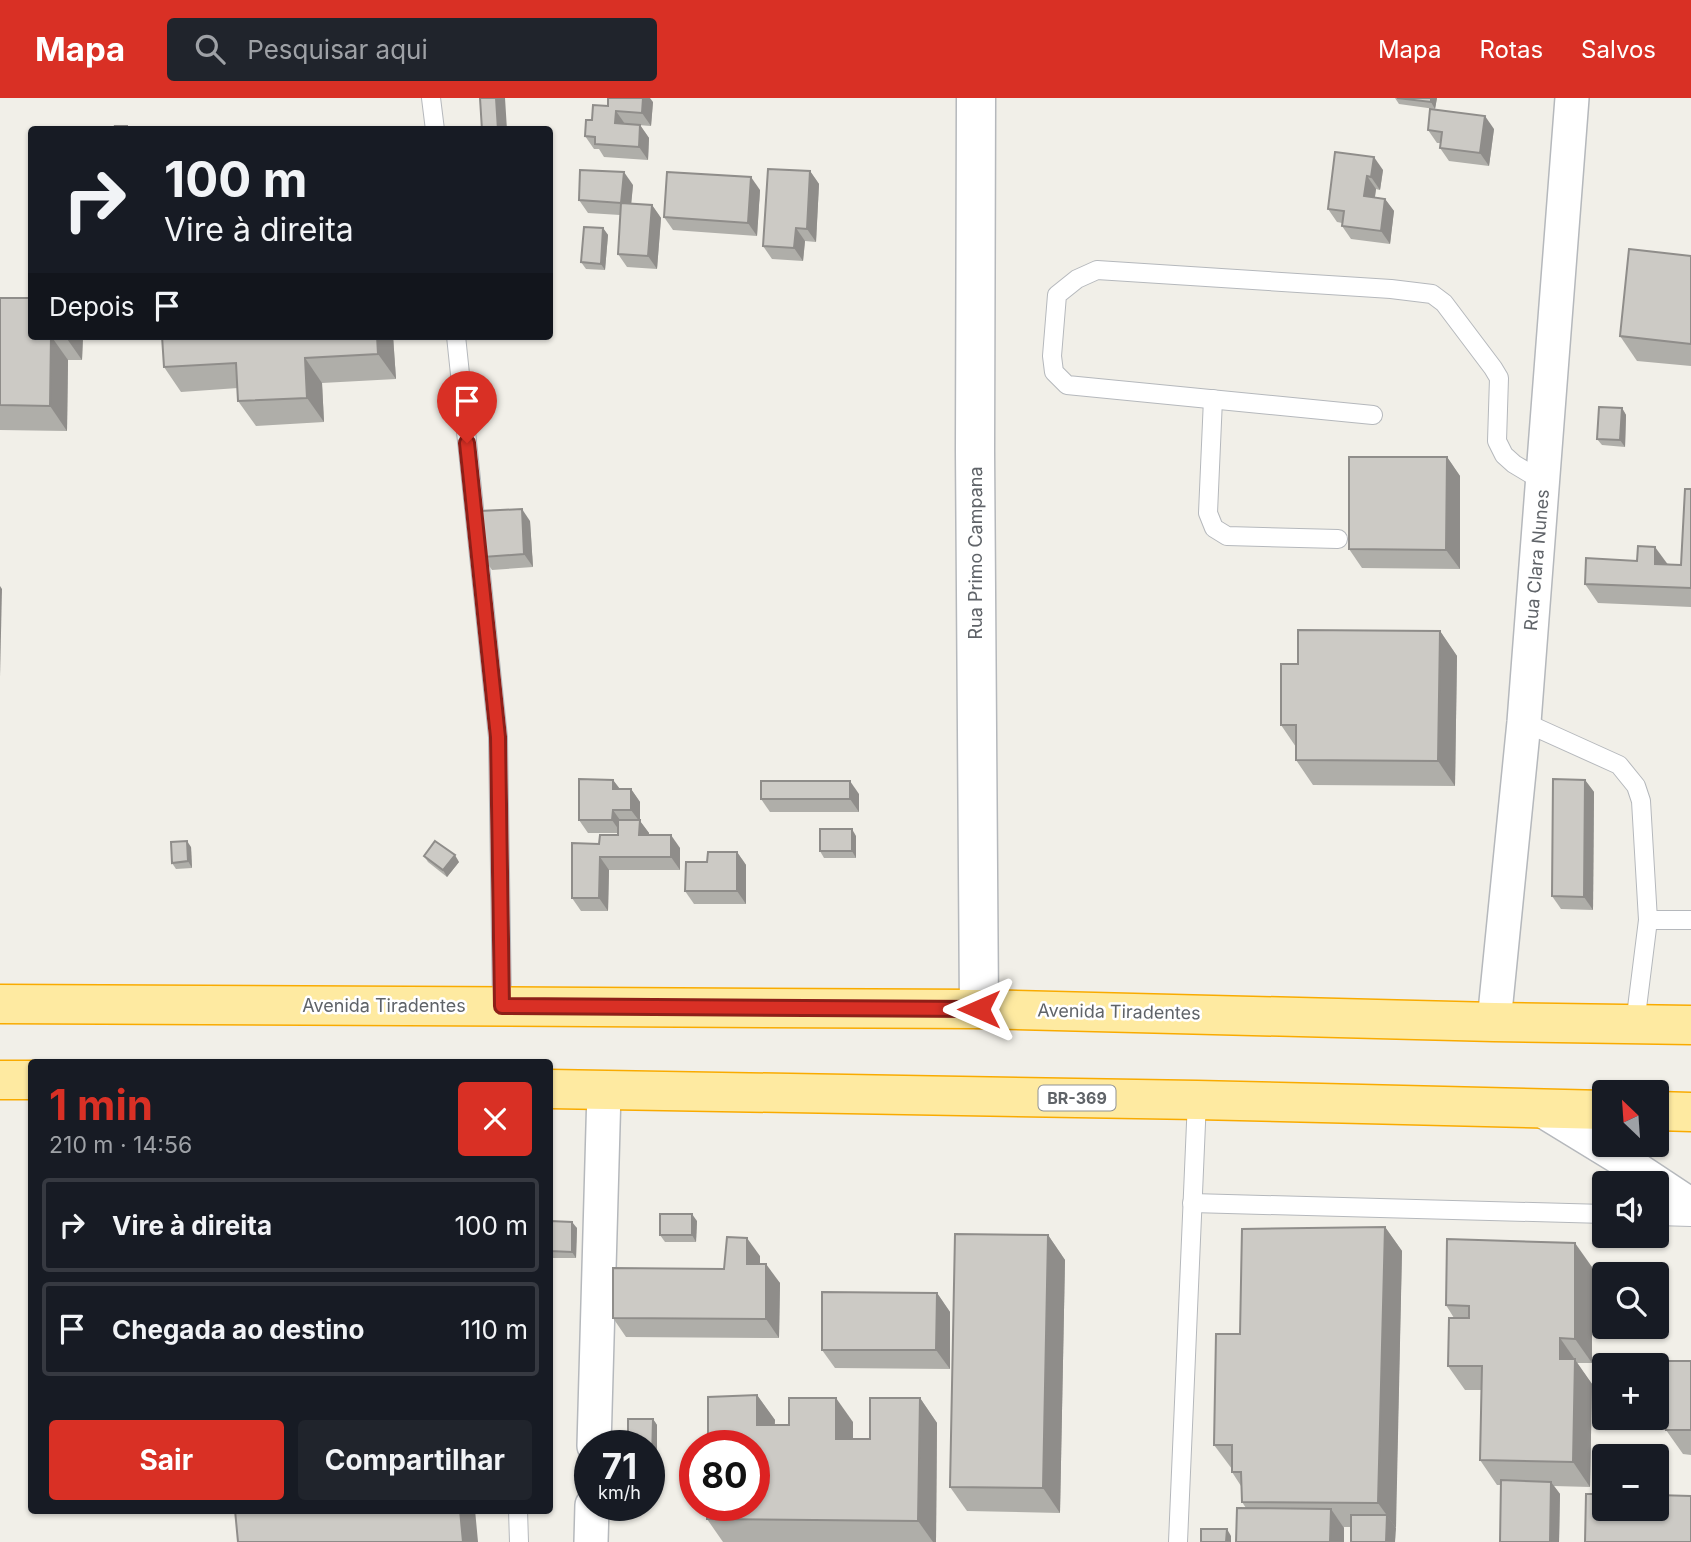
<!DOCTYPE html>
<html lang="pt">
<head>
<meta charset="utf-8">
<style>
	body { margin:0; font-family:Inter,sans-serif; background:#20242c; color:#f1f3f6; height:100vh; display:flex; flex-direction:column; font-size:26px; white-space:nowrap }
	* { box-sizing:border-box; margin:0 }
	p { font-size:23px; color:#9ea1a6 }
	.icon { flex:none; width:38px; height:38px; fill:none; stroke:currentColor; stroke-width:2; stroke-linecap:round; stroke-linejoin:round }
	.map { position:relative; flex:1; overflow:hidden }
	.panel { position:absolute; left:28px; top:961px; width:525px; height:455px; display:flex; flex-direction:column; background:#171b24; border-radius:7px; box-shadow:0 2px 5px #0004 }
	.panel>* { flex:none }
	.top-card { position:absolute; left:28px; top:28px; width:525px; height:214px; border-radius:7px; box-shadow:0 2px 5px #0004; background:#171b24; color:#f1f3f6; overflow:hidden }
	.needle { width:46px; rotate:335deg }
	.fabs { position:absolute; left:1592px; top:982px; display:grid; gap:14px }
	.fabs a { display:grid; place-items:center; width:77px; height:77px; border-radius:7px; background:#171b24; box-shadow:0 2px 5px #0004; font-size:35px }
	.speed { position:absolute; left:574px; top:1332px; display:flex; gap:14px; font-size:35px; font-weight:700; text-align:center }
	.speed>* { display:grid; place-content:center; width:91px; height:91px; border-radius:50%; background:#171b24; box-shadow:0 2px 5px #0004; line-height:1 }
	.speed small { font-size:18px; font-weight:400 }
	.speed .limit { border:10px solid #d22; background:#fff; color:#111 }
	.pin { position:absolute; display:grid; place-items:center; width:60px; height:60px; color:#fff; margin:-72px -30px; border-radius:50% 50% 50% 0; rotate:-45deg; box-shadow:0 0 7px #0007 }
	.pin .icon { rotate:45deg }
	.me { position:absolute; width:77px; margin:-38px; rotate:270deg; stroke-linejoin:round; filter:drop-shadow(0 0 5px #0008) }
	.turn { display:flex; align-items:center; gap:24px; height:147px; padding:0 21px; font-size:32px }
	.turn .icon { width:91px; height:91px; stroke-width:2.5 }
	.turn b { display:block; font-size:49px; line-height:60px }
	.then { display:flex; align-items:center; height:66px; padding:0 21px; background:#0003; gap:14px; font-size:26px }
	.round { display:grid; place-items:center; flex:none; width:74px; height:74px; border-radius:7px; background:#20242c }
	.head { display:flex; align-items:center; justify-content:space-between; height:119px; padding:0 21px }
	h1 { font-size:42px; font-weight:700; line-height:52px; color:#d93025 }
	.primary-button { display:flex; gap:14px; margin-top:auto; padding:14px 21px }
	.primary-button a { flex:1; height:80px; border-radius:7px; background:#d93025; color:#fff; font-size:28px; font-weight:700; line-height:80px; text-align:center }
	.primary-button a+a { background:#20242c; color:#f1f3f6 }
	ul { padding:0; list-style:none }
	li { display:flex; align-items:center; gap:21px; height:94px; margin:0 14px 10px; padding:0 7px; border:4px solid #363941; border-radius:7px }
	li div { flex:1 }
	li b { display:block; font-size:26px }
	li em { font-style:normal }
	header { display:flex; align-items:center; gap:42px; box-sizing:border-box; height:98px; padding:0 35px; background:#d93025; color:#fff }
	header strong { font-size:33px }
	nav { display:flex; gap:38px; margin-inline-start:auto; font-size:24px }
	.search { width:490px; height:63px; background:#20242c; display:flex; align-items:center; gap:18px; box-sizing:border-box; padding:0 24px; border-radius:7px; color:#9ea1a6; font-size:26px }
	.map>svg:first-child { display:block }
	.lines { fill:none; stroke-linecap:round; stroke-linejoin:round }
	.service-casing { stroke:#b5b8bc; stroke-width:20 }
	.minor-casing { stroke:#b5b8bc; stroke-width:36 }
	.tertiary-casing { stroke:#b5b8bc; stroke-width:41 }
	.trunk-casing { stroke:#f9ab00; stroke-width:41 }
	.service { stroke:#fff; stroke-width:18 }
	.minor { stroke:#fff; stroke-width:33 }
	.tertiary { stroke:#fff; stroke-width:38 }
	.trunk { stroke:#feeaa1; stroke-width:38 }
	.wall { fill:#afaea9 }
	.shaded-wall { fill:#8f8d8a }
	.building { fill:#cccac5; stroke:#8f8d8a; stroke-width:2 }
	.route-casing { stroke:#8d1f18; stroke-width:18 }
	.route { stroke:#d93025; stroke-width:12 }
	.labels { text-anchor:middle; stroke-width:5; stroke-linejoin:round; paint-order:stroke }
	.shield { fill:#fff; stroke:#8f9295; stroke-width:2 }
	.shield-label { font-size:16px; font-weight:bold; fill:#5f6368 }
	.street-label { font-size:18px; fill:#5f6368; stroke:#fff }
</style>
</head>
<body>
<header>
<strong>Mapa</strong>
<div class="search"><svg class="icon" aria-label="search" viewBox="0 0 24 24"><circle cx="10" cy="10" r="6"/><path d="M15 15l6 6"/></svg>Pesquisar aqui</div>
<nav><a>Mapa</a><a>Rotas</a><a>Salvos</a></nav>
</header>
<div class="map">
<svg width="1691" height="1444" viewBox="0 0 1691 1444">
	<rect width="100%" height="100%" fill="#f1efe8"/>
	<g class="lines">
		<defs>
			<g id="service">
				<path d="M431,0L435,32"/>
				<path d="M456,238L498,639L502,908"/>
				<path d="M1213,301L1208,415L1214,430L1227,438L1338,441"/>
				<path d="M1373,317L1067,287L1054,274L1052,258L1057,197L1077,181L1097,172L1391,191L1432,196L1444,205L1493,270L1499,280L1497,343L1504,357L1514,366L1544,384"/>
				<path d="M1524,624L1619,667L1636,688L1641,703L1648,822L1635,926"/>
				<path d="M1648,822H1691"/>
				<path d="M1192,1105L1605,1116"/>
				<path d="M1657,1118L1691,1119"/>
				<path d="M518,1412L519,1444"/>
				<path d="M1178,1444L1197,1002"/>
			</g>
			<g id="minor">
				<path d="M1494,924L1524,624L1572,0"/>
				<path d="M1538,1010L1623,1062L1691,1107"/>
				<path d="M594,1348L604,993"/>
				<path d="M591,1444L592,1407"/>
			</g>
			<path id="tertiary" d="M976,0L975,353L979,911"/>
			<g id="trunk">
				<path d="M0,906L979,911L1494,924L1691,927"/>
				<path d="M0,982H32"/>
				<path d="M550,991L1197,1002L1605,1012"/>
				<path d="M1657,1013L1691,1014"/>
			</g>
		</defs>
		<use href="#service" class="service-casing"/>
		<use href="#minor" class="minor-casing"/>
		<use href="#tertiary" class="tertiary-casing"/>
		<use href="#trunk" class="trunk-casing"/>
		<use href="#service" class="service"/>
		<use href="#minor" class="minor"/>
		<use href="#tertiary" class="tertiary"/>
		<use href="#trunk" class="trunk"/>
	</g>
	<g class="wall">
		<path d="M1395,0H1437L1435,11L1399,6Z"/>
		<path d="M653,4L651,28L625,26L640,27L649,40L648,62L604,59L599,51H594L585,38L592,22L608,8Z"/>
		<path d="M1494,31L1489,68L1449,63L1440,50V45H1437L1428,32Z"/>
		<path d="M1335,54L1383,72L1380,92L1376,91L1375,99L1385,101L1394,113L1390,146L1351,141L1342,128V125L1337,124L1328,111Z"/>
		<path d="M810,73L819,86L816,144L805,143L803,163L772,161L763,148Z"/>
		<path d="M633,87L631,106L652,107L661,120L657,171L627,169L618,156L620,117L588,115L579,102Z"/>
		<path d="M760,92L757,138L673,132L664,119Z"/>
		<path d="M603,130L608,137L605,172L586,171L581,164Z"/>
		<path d="M1691,158V268L1637,263L1620,238Z"/>
		<path d="M0,200L83,238L82,262H68L67,333L0,332Z"/>
		<path d="M393,238L396,281L322,285L324,324L256,328L238,303V290L181,294L164,269Z"/>
		<path d="M1622,310L1626,317L1625,349L1602,347L1597,341Z"/>
		<path d="M1447,359L1460,378V471L1362,470L1349,451Z"/>
		<path d="M1691,391V509L1598,505L1585,486L1637,463L1681,467Z"/>
		<path d="M530,423L533,469L492,472L483,459Z"/>
		<path d="M1440,533L1457,558L1455,688L1313,687L1296,662V649L1281,627L1298,566Z"/>
		<path d="M613,682L620,691H631L640,704V723L649,735V737L680,750V772H609L608,813H581L572,800L599,746L618,737V735H588L579,722Z"/>
		<path d="M1585,682L1594,694L1593,812L1561,811L1552,798Z"/>
		<path d="M859,696V714H770L761,701Z"/>
		<path d="M856,738V760H824L820,753Z"/>
		<path d="M191,749L192,770L176,771L172,765Z"/>
		<path d="M737,754L746,767V806H694L685,793L707,764Z"/>
		<path d="M424,758L459,764L447,779L428,764Z"/>
		<path d="M550,1123L577,1130L576,1160H550Z"/>
		<path d="M697,1123L696,1144H665L660,1137Z"/>
		<path d="M1385,1129L1402,1153L1395,1444L1351,1429H1344V1430L1246,1410L1242,1404L1241,1388L1232,1374V1371L1214,1347L1240,1236Z"/>
		<path d="M1048,1137L1065,1162L1060,1415L967,1413L950,1389Z"/>
		<path d="M760,1158V1166L780,1185L779,1240L626,1239L613,1220L724,1171Z"/>
		<path d="M1592,1169V1265H1577L1592,1286L1590,1389L1554,1388L1560,1396L1559,1444H1500V1387H1497L1480,1362L1481,1292H1465L1448,1268L1454,1220L1446,1207Z"/>
		<path d="M937,1195L950,1214V1271L835,1270L822,1252Z"/>
		<path d="M1691,1263V1357L1683,1356L1666,1332V1312L1657,1299V1271H1666Z"/>
		<path d="M757,1297L775,1322L774,1327L853,1324V1341H870L920,1300L937,1325L936,1444H723L707,1421Z"/>
		<path d="M653,1321L657,1327V1368H649V1348Z"/>
	</g>
	<g class="shaded-wall">
		<path d="M496,0H505L507,32H498Z"/>
		<path d="M643,0H650L653,4L651,28L642,15Z"/>
		<path d="M1431,0H1437L1435,11L1431,4Z"/>
		<path d="M616,13L625,26L615,25Z"/>
		<path d="M1485,18L1494,31L1489,68L1480,55Z"/>
		<path d="M640,27L649,40L648,62L639,49Z"/>
		<path d="M1374,59L1383,72L1380,92L1371,79Z"/>
		<path d="M810,73L819,86L816,144L807,131Z"/>
		<path d="M624,74L633,87L630,118L621,105Z"/>
		<path d="M1367,78L1376,91L1373,111L1364,98Z"/>
		<path d="M751,79L760,92L757,138L748,125Z"/>
		<path d="M1385,101L1394,113L1390,146L1381,133Z"/>
		<path d="M652,107L661,120L657,171L648,158Z"/>
		<path d="M603,130L608,137L605,172L601,166Z"/>
		<path d="M796,130L805,143L803,163L794,150Z"/>
		<path d="M51,238L68,262L67,333L50,308Z"/>
		<path d="M65,238H83L82,262Z"/>
		<path d="M377,238H393L396,281L378,256Z"/>
		<path d="M305,260L322,285L324,324L307,300Z"/>
		<path d="M1622,310L1626,317L1625,349L1620,342Z"/>
		<path d="M1447,359L1460,378V471L1446,452Z"/>
		<path d="M522,411L530,423L533,469L524,456Z"/>
		<path d="M1655,449L1669,468L1655,466Z"/>
		<path d="M0,488L2,491L0,579Z"/>
		<path d="M1440,533L1457,558L1455,688L1438,663Z"/>
		<path d="M613,682L622,694L613,691Z"/>
		<path d="M1585,682L1594,694L1593,812L1584,799Z"/>
		<path d="M850,683L859,696V714L850,701Z"/>
		<path d="M631,691L640,704V723L649,735L648,750L639,737L640,724L631,712Z"/>
		<path d="M613,712L622,725L621,735L612,722Z"/>
		<path d="M852,731L856,738V760L852,753Z"/>
		<path d="M671,737L680,750V772L671,759Z"/>
		<path d="M187,743L191,749L192,770L188,763Z"/>
		<path d="M737,754L746,767V806L737,793Z"/>
		<path d="M455,757L459,764L447,779L443,772Z"/>
		<path d="M600,759L609,772L608,813L599,800Z"/>
		<path d="M692,1116L697,1123L696,1144L692,1137Z"/>
		<path d="M572,1124L577,1130L576,1160L572,1154Z"/>
		<path d="M1385,1129L1402,1153L1396,1430L1378,1405Z"/>
		<path d="M1048,1137L1065,1162L1060,1415L1043,1390Z"/>
		<path d="M747,1140L760,1158V1185L747,1166Z"/>
		<path d="M1575,1145L1592,1169V1265L1575,1241Z"/>
		<path d="M766,1166L780,1185L779,1240L766,1221Z"/>
		<path d="M937,1195L950,1214V1271L936,1252Z"/>
		<path d="M1560,1240L1592,1286L1590,1389L1573,1364L1560,1261Z"/>
		<path d="M757,1297L775,1322L774,1352L757,1327Z"/>
		<path d="M836,1300L853,1324V1365L836,1341Z"/>
		<path d="M920,1300L937,1325L936,1444H933L918,1423Z"/>
		<path d="M653,1321L657,1327V1368L652,1361Z"/>
		<path d="M1551,1384L1560,1396L1559,1444H1550Z"/>
		<path d="M1331,1411L1344,1430V1444H1330Z"/>
		<path d="M460,1412H475L478,1444H463Z"/>
		<path d="M1387,1417L1396,1430L1395,1444H1386Z"/>
		<path d="M1227,1431L1231,1438V1444H1226Z"/>
	</g>
	<g class="building">
		<path d="M480,0H496L498,32H482Z"/>
		<path d="M608,0H643L642,15L616,13L615,25L640,27L639,49L595,46V39L585,38L586,22H592L593,7L608,8Z"/>
		<path d="M1397,0H1431V4Z"/>
		<path d="M1430,11L1485,18L1480,55L1440,50L1442,34L1428,32Z"/>
		<path d="M115,28H127V32H116Z"/>
		<path d="M1335,54L1374,59L1371,79L1367,78L1364,98L1385,101L1381,133L1342,128L1344,113L1328,111Z"/>
		<path d="M768,71L810,73L807,131L796,130L794,150L763,148Z"/>
		<path d="M580,72L624,74L621,105L579,102Z"/>
		<path d="M667,74L751,79L748,125L664,119Z"/>
		<path d="M621,105L652,107L648,158L618,156Z"/>
		<path d="M584,129L603,130L601,166L581,164Z"/>
		<path d="M1629,151L1691,158V246L1620,238Z"/>
		<path d="M0,200H32V238H51L50,308L0,307Z"/>
		<path d="M162,238H377L378,256L305,260L307,300L238,303L236,265L164,269Z"/>
		<path d="M1599,309L1622,310L1620,342L1597,341Z"/>
		<path d="M1349,359H1447L1446,452L1349,451Z"/>
		<path d="M1685,391H1691V490L1585,486L1586,460L1637,463L1638,448L1655,449V466L1681,467Z"/>
		<path d="M522,411L524,456L483,459L480,413Z"/>
		<path d="M1298,532L1440,533L1438,663L1296,662V627H1281V566H1298Z"/>
		<path d="M579,681L613,682V691H631V712H613L612,722H579Z"/>
		<path d="M1553,681L1585,682L1584,799L1552,798Z"/>
		<rect x="761" y="683" width="89" height="18"/>
		<path d="M618,722H640L639,737H671V759H600L599,800H572V745L599,746L600,737H618Z"/>
		<rect x="820" y="731" width="32" height="22"/>
		<path d="M187,743L188,763L172,765L171,744Z"/>
		<path d="M435,743L455,757L443,772L424,758Z"/>
		<path d="M708,754H737V793H685L686,764H707Z"/>
		<rect x="660" y="1116" width="32" height="21"/>
		<path d="M550,1123L572,1124V1154L550,1153Z"/>
		<path d="M1385,1129L1378,1405L1242,1404L1241,1374H1232V1347H1214L1216,1236H1240L1242,1131Z"/>
		<path d="M955,1136L1048,1137L1043,1390L950,1389Z"/>
		<path d="M727,1139L747,1140V1166H766V1221L613,1220V1170L724,1171Z"/>
		<path d="M1447,1141L1575,1145V1241L1560,1240V1261H1575L1573,1364L1480,1362L1482,1268H1448L1449,1220H1469V1208L1446,1207Z"/>
		<path d="M822,1194L937,1195L936,1252H822Z"/>
		<path d="M1666,1263H1691V1332H1666L1667,1298H1657V1271H1666Z"/>
		<path d="M757,1297V1327H789V1300H836V1341H870V1300H920L918,1423L707,1421V1407H754V1348H708V1299Z"/>
		<path d="M628,1321H653L652,1361H649V1348H628Z"/>
		<path d="M1501,1382L1551,1384L1550,1444H1500Z"/>
		<path d="M1586,1396H1605V1410H1657V1397L1691,1398V1444H1585Z"/>
		<path d="M1237,1410L1331,1411L1330,1444H1236Z"/>
		<path d="M235,1412H460L463,1444H238Z"/>
		<path d="M1351,1417H1387L1386,1444H1351Z"/>
		<path d="M1201,1431H1227L1226,1444H1201Z"/>
	</g>
	<g class="lines">
		<defs>
			<path id="route" d="M467,345L498,639L502,908L979,911"/>
		</defs>
		<use href="#route" class="route-casing"/>
		<use href="#route" class="route"/>
	</g>
	<g class="labels">
		<rect class="shield" x="1038.5" y="987.5" width="77" height="25" rx="5"/>
		<g class="shield-label">
			<text x="1077" y="1006">BR-369</text>
		</g>
		<g class="street-label">
			<text transform="translate(976 455) rotate(-90)" y="6">Rua Primo Campana</text>
			<text transform="translate(1537 462) rotate(-85)" y="6">Rua Clara Nunes</text>
			<text x="384" y="914">Avenida Tiradentes</text>
			<text transform="translate(1119 914) rotate(1)" y="6">Avenida Tiradentes</text>
		</g>
	</g>
</svg>
<div class="fabs">
<a><svg class="needle" viewBox="-14 -14 28 28"><path d="M0-13l5 13h-10z" fill="#e53935"/><path d="M0 13l5-13h-10z" fill="#9ea1a6"/></svg></a>
<a><svg class="icon" aria-label="sound" viewBox="0 0 24 24"><path d="M4 9h4l5-4v14l-5-4H4zM17 9q2 3 0 6"/></svg></a>
<a><svg class="icon" aria-label="search" viewBox="0 0 24 24"><circle cx="10" cy="10" r="6"/><path d="M15 15l6 6"/></svg></a>
<a>+</a>
<a>−</a>
</div>
<div class="speed"><div>71<small>km/h</small></div><div class="limit">80</div></div>
<div class="pin" style="left:467px;top:345px;background:#d93025"><svg class="icon" aria-label="arrive" viewBox="0 0 24 24"><path d="M6 21V4h12l-3 4 3 4H6"/></svg></div>
<svg class="me" style="left:979px;top:911px" viewBox="-20 -20 40 40"><path d="M0-17L14 15 0 8-14 15z" fill="#d93025" stroke="#fff" stroke-width="4"/></svg>
<div class="top-card">
<div class="turn"><svg class="icon" aria-label="right" viewBox="0 0 24 24"><path d="M7 20v-9h11M14 6l5 5-5 5"/></svg><div><b>100 m</b>Vire à direita</div></div>
<div class="then">Depois<svg class="icon" aria-label="arrive" viewBox="0 0 24 24"><path d="M6 21V4h12l-3 4 3 4H6"/></svg></div>
</div>
<section class="panel">
<div class="head"><div><h1>1 min</h1><p>210 m · 14:56</p></div><a class="round" style="background:#d93025;color:#fff"><svg class="icon" aria-label="close" viewBox="0 0 24 24"><path d="M6 6l12 12M18 6L6 18"/></svg></a></div>
<ul>
<li><svg class="icon" aria-label="right" viewBox="0 0 24 24"><path d="M7 20v-9h11M14 6l5 5-5 5"/></svg><div><b>Vire à direita</b></div><em>100 m</em></li>
<li><svg class="icon" aria-label="arrive" viewBox="0 0 24 24"><path d="M6 21V4h12l-3 4 3 4H6"/></svg><div><b>Chegada ao destino</b></div><em>110 m</em></li>
</ul>
<div class="primary-button"><a>Sair</a><a>Compartilhar</a></div>
</section>
</div>
</body>
</html>
